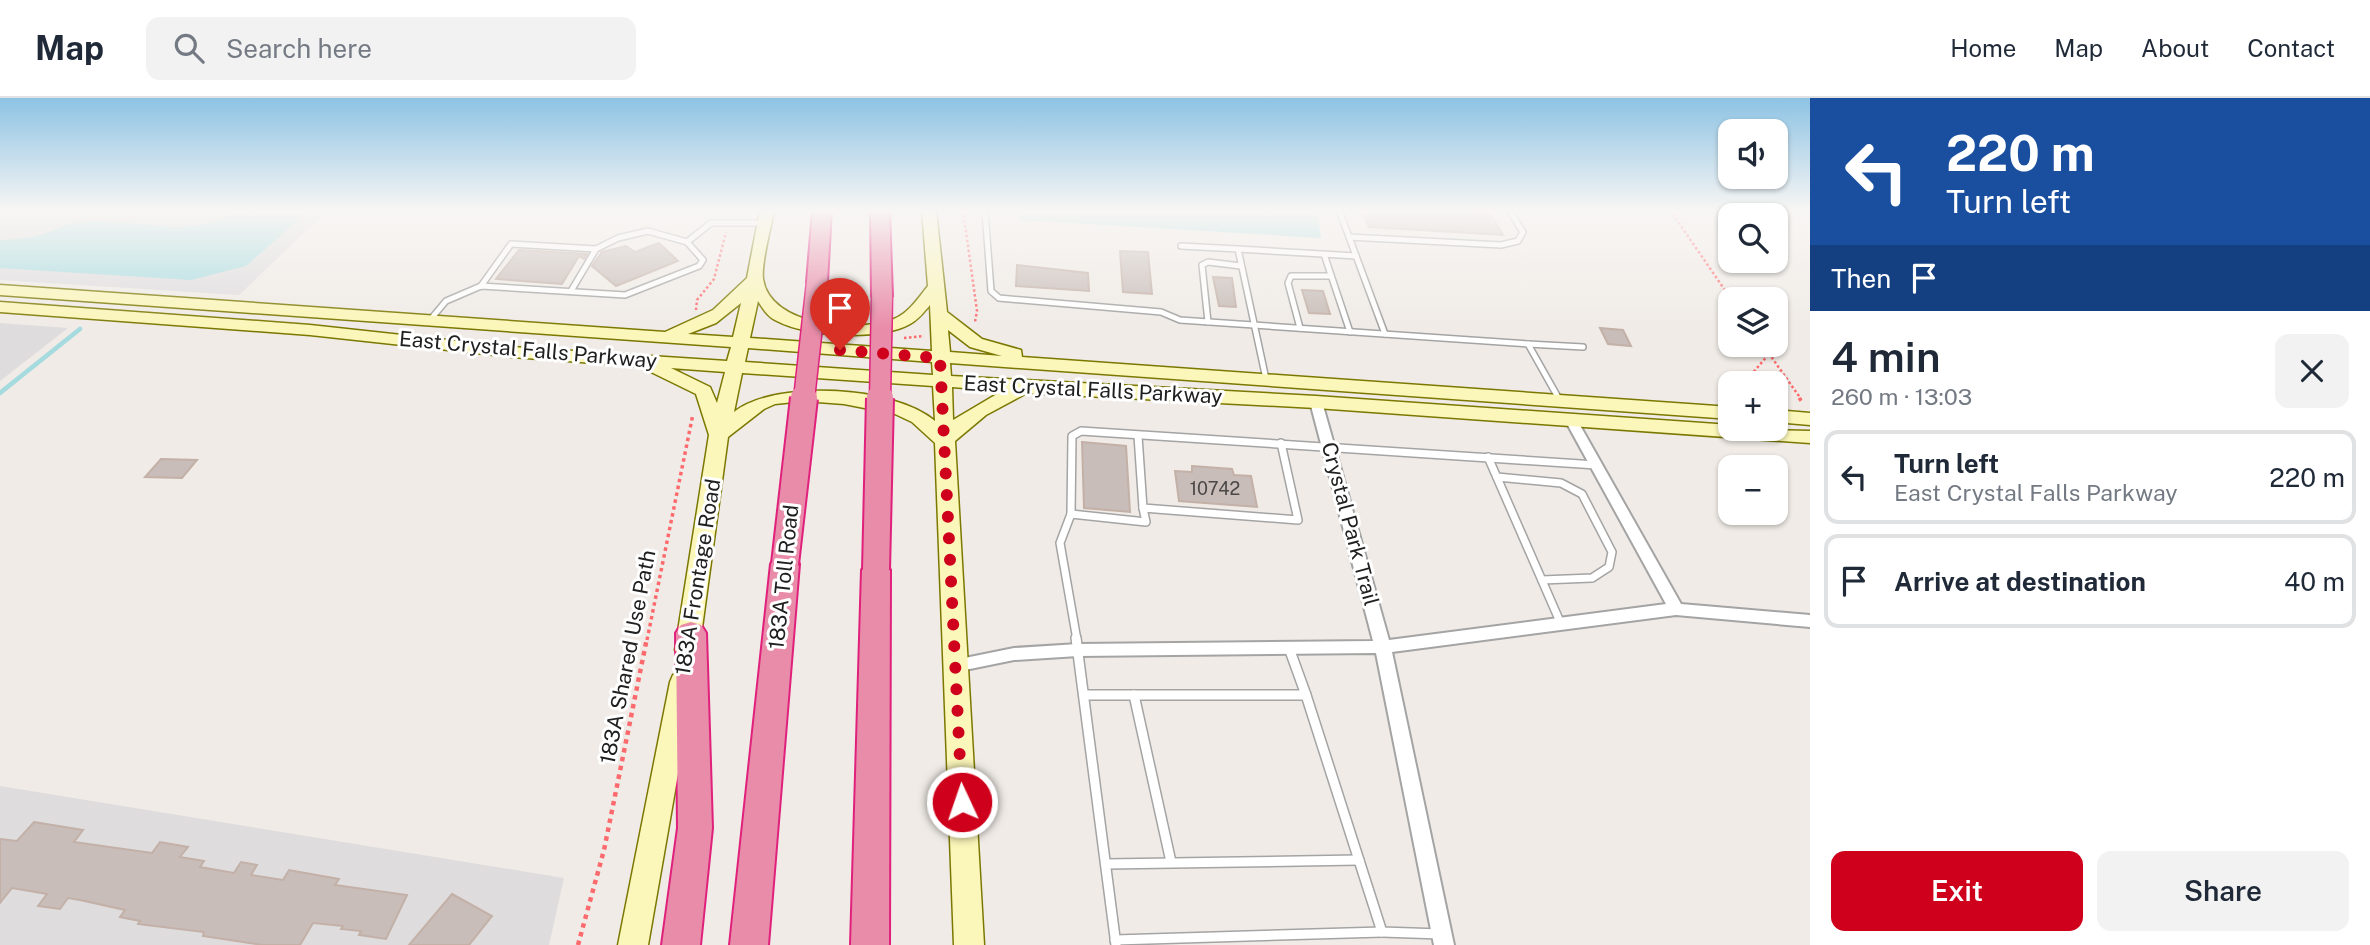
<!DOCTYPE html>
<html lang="en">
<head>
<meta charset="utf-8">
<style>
	body { margin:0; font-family:"Public Sans",sans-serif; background:#f2f2f3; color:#1f2937; height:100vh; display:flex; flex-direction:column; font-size:26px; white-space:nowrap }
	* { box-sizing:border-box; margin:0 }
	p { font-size:23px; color:#747a83 }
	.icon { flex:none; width:38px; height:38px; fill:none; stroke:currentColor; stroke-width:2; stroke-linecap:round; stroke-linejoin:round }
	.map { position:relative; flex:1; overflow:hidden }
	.details { display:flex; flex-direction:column; background:#fff; width:560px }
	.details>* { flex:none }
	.banner { background:#1a4fa0; color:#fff; overflow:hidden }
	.fabs { position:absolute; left:1718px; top:21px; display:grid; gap:14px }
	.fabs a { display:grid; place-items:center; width:70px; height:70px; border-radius:14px; background:#fff; box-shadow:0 2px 5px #0004; font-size:35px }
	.pin { position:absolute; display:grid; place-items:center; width:60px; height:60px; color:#fff; margin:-72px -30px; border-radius:50% 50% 50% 0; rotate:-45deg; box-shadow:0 0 7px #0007 }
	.pin .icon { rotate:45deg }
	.me { position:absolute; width:77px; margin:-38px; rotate:357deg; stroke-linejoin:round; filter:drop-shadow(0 0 5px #0008) }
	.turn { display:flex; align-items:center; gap:24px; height:147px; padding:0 21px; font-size:32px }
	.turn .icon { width:91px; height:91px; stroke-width:2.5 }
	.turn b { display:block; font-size:49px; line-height:60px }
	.then { display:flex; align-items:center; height:66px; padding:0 21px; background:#0003; gap:14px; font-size:26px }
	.round { display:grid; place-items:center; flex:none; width:74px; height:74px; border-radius:14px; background:#f2f2f3 }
	.overview { display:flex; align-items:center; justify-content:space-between; height:119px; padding:0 21px }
	h1 { font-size:42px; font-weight:600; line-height:52px }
	.button { display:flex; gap:14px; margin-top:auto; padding:14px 21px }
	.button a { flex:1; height:80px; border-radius:14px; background:#cf001b; color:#fff; font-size:28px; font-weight:600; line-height:80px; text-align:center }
	.button a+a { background:#f2f2f3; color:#1f2937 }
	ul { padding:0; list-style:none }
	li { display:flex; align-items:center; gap:21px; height:94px; margin:0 14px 10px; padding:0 7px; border:4px solid #e0e1e3; border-radius:14px }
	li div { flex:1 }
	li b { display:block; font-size:26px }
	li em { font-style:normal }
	header { display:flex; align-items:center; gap:42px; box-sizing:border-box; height:98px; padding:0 35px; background:#fff; border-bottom:2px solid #e0e1e3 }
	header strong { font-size:33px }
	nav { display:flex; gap:38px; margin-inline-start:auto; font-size:24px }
	.search { width:490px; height:63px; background:#f2f2f3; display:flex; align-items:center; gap:18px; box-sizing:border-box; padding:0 24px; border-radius:14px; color:#747a83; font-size:26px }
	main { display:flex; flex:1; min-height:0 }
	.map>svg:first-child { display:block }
	.residential { fill:#dedcdd }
	.water { fill:#a5dadf }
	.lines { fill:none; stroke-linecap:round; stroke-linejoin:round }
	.stream { stroke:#a5dadf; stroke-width:4.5 }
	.building { fill:#c8bdb9; stroke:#c3b0a7; stroke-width:2 }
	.service-far2-casing { stroke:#a4a4a4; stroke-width:8 }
	.service-far1-casing { stroke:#a4a4a4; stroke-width:10 }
	.service-casing { stroke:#a4a4a4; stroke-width:12 }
	.minor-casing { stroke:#a4a4a4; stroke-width:4 }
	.secondary-casing { stroke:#7b7802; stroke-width:3 }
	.motorway-casing { stroke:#e0217c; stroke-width:4 }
	.path-far2 { stroke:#fd6a6e; stroke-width:2.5; stroke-dasharray:2.5 2.5; stroke-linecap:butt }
	.path-far1 { stroke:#fd6a6e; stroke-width:3.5; stroke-dasharray:3.5 3.5; stroke-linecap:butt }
	.path { stroke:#fd6a6e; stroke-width:4.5; stroke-dasharray:4.5 4.5; stroke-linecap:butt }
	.service-far2 { stroke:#fff; stroke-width:5 }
	.service-far1 { stroke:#fff; stroke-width:7 }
	.service { stroke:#fff; stroke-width:9 }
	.minor { fill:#fff; fill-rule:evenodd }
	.secondary { fill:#fbf6b9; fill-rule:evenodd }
	.motorway { fill:#e98ca9; fill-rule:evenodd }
	.motorway-bridge-far1-casing { stroke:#e0217c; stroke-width:23; stroke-linecap:butt }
	.motorway-bridge-casing { stroke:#e0217c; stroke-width:30; stroke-linecap:butt }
	.motorway-bridge-far1 { stroke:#e98ca9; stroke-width:20 }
	.motorway-bridge { stroke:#e98ca9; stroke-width:26 }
	.route { stroke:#cf001b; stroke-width:12; stroke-dasharray:0 21.6 }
	.labels { text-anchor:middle; stroke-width:6; stroke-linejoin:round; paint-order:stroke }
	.number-label { font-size:18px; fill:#4a4746 }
	.street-label { font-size:21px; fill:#202020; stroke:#fff }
</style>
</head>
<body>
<header>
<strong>Map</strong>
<div class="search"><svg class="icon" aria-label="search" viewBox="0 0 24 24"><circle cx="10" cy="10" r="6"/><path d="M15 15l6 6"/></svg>Search here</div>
<nav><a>Home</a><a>Map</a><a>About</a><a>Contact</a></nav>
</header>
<main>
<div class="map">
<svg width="1810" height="847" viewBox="0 0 1810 847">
	<rect width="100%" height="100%" fill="#f0ebe6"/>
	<g class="residential">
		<path d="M0,112H328L239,197L0,182Z"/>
		<path d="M0,225L68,230L0,283Z"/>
		<path d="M0,688L564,780L549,847H0Z"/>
	</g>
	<g class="water">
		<path d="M239,112H310L246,168L191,182L0,170V142C11,141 22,141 33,139C49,136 63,126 79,124C138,118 185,145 239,112Z"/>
		<path d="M1019,112H1317L1321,140L1020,122Z"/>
	</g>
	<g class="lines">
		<path class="stream" d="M0,295L80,231"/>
	</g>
	<g class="building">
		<path d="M1362,112L1489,114L1503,137L1369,129Z"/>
		<path d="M659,145L678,163L616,188L592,168L602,154L626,148L635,154Z"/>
		<path d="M519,152L587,156L584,161L579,158L562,186L496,181Z"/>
		<path d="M1120,153L1148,154L1152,196L1123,194Z"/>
		<path d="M1017,167L1088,175L1089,193L1016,188Z"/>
		<path d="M1213,179L1232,180L1236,209L1219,208Z"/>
		<path d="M1302,192L1323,193L1330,216L1309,215Z"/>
		<path d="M1600,230L1623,232L1631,248L1608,246Z"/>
		<path d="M1082,344L1126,348L1130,414L1084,410Z"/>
		<path d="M161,361L197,362L182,380L145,379Z"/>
		<path d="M1192,368L1232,371L1234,377L1251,378L1257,409L1179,403L1175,373L1192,374Z"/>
		<path d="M34,724L83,732L74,744L152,755L160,744L188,749L180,759L204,763L200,769L234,775L241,764L257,767L251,777L283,782L289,772L339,781L335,787L407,797L386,841L359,837L361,833L341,831L343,828L313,825L300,847H263L203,838L204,834L138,826L140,823L120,819L125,812L80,802L68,800L60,811L38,808L47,796L12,790L0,805V741L17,743Z"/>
		<path d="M452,796L492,818L469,847H409Z"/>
	</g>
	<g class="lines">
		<defs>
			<g id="service-far2">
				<path d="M985,112L991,193L999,200L1161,214L1180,222L1528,246L1559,301"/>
				<path d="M1339,112L1385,236"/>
				<path d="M1349,139L1501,147L1518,143L1523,134L1509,112"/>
				<path d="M1181,148L1238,151L1266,281"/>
				<path d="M1238,151L1356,158"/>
				<path d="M1324,156L1350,234"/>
				<path d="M481,188L511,146L596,151L618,140L648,133L687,144"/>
				<path d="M571,193L596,151"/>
				<path d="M430,222L446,203L481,188L625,197L699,168L703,162L687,144L711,125H764"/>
				<path d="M1208,224L1202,167L1208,164L1241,168"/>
				<path d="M1300,230L1288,185L1291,178H1331"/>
				<path d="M1528,246L1583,249"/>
			</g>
			<g id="service-far1">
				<path d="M1138,338L1143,410L1298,422L1281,345"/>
				<path d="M1488,359L1561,526"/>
				<path d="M1497,379L1561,385L1582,396L1612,454L1609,469L1592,480L1542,482"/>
				<path d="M1071,416L1072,338L1081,333L1596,367"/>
				<path d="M1077,542L1060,445L1071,416L1146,424L1143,410"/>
			</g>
			<g id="service">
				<path d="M1076,540L1116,847"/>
				<path d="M1086,597H1306L1289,550"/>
				<path d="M1134,597L1171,764"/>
				<path d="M1306,597L1382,834L1441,836"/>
				<path d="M1107,766L1359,762"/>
				<path d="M1115,842L1382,834"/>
			</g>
			<path id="minor" d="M1316,300L1322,304L1389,542L1666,506L1565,322L1571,318L1577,322L1681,506L1810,517V529L1676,517L1392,554L1454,847H1434L1376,555L1078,558L1014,562L955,574L949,573L947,568L949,563L955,562L1014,550L1078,546L1373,543L1310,304Z"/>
			<g id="secondary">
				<path d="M760,112H774C771,130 761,165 763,181C770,229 859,235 894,221C909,215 918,200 928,188L922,112H936L947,214L982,241L1021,252L1022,259L1731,309V321L950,265L951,278L1316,298L1731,327V331L1810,333V345L1316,310L1027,295L986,317L955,343L984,847H954L935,345L912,324L895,316L844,306L804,303L775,306L764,311L728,339L699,552L695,559L687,561L679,559L675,552L709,337L696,296L651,274L649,269L512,259L310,237L0,214V204L310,227L512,249L727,263L731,249L0,197V187L665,234L713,212L747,180ZM758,203C763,211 768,219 777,223C807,239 880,243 910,226C918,222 924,214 930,207L932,253L750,240ZM741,205L733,239L688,236L716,225ZM948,232L970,249L1002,258L950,254ZM748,250L932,264L933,277L745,264ZM671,270L725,274L717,305L710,289ZM742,275L933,288L935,323C894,288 777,281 734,314ZM952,289L1002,293L953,322Z"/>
				<path d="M1776,312L1810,315V327L1776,324Z"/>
				<path d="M682,574L691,577L694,584L648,847H618L670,584L673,577Z"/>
			</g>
			<g id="motorway">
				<path d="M813,112H831L827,184L817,190L807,184Z"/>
				<path d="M871,112H889L892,198L882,204L872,198Z"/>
				<path d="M785,456L795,459L799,466L768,847H730L771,466L775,459Z"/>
				<path d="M876,462L886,465L890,472L889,847H851L862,472L866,465Z"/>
				<path d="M691,524L701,527L706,535L712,730L700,847H662L678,730L676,535L681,527Z"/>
			</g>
		</defs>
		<use href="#service-far2" class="service-far2-casing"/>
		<use href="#service-far1" class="service-far1-casing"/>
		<use href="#service" class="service-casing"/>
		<use href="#minor" class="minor-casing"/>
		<use href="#secondary" class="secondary-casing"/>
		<use href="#motorway" class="motorway-casing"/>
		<g class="path-far2">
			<path d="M963,112L977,213L975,224"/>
			<path d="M1670,112L1731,201"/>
			<path d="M696,212L697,202L714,181L726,134"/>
			<path d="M904,240L924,238"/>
			<path d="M1763,247L1801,301"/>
			<path d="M1744,285L1769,256"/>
		</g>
		<g class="path-far1">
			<path d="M1799,300L1803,305"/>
			<path d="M647,542L693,316"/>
		</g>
		<path class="path" d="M578,847L604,752L647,540"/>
		<use href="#service-far2" class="service-far2"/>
		<use href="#service-far1" class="service-far1"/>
		<use href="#service" class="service"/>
		<use href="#minor" class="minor"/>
		<use href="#secondary" class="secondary"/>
		<use href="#motorway" class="motorway"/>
		<defs>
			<g id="motorway-bridge-far1">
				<path d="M804,301L817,184"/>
				<path d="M880,301L882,198"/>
			</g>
			<g id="motorway-bridge">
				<path d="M785,466L804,300"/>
				<path d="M876,472L880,300"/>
			</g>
		</defs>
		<use href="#motorway-bridge-far1" class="motorway-bridge-far1-casing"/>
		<use href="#motorway-bridge" class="motorway-bridge-casing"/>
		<use href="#motorway-bridge-far1" class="motorway-bridge-far1"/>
		<use href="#motorway-bridge" class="motorway-bridge"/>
	</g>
	<linearGradient id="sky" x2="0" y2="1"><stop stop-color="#8dc3e4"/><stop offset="0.49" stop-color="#f8f6f4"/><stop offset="1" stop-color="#f8f6f4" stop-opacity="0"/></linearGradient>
	<rect width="1810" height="230" fill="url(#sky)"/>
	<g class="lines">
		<path class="route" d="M840,252L940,260L962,704"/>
	</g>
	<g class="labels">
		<g class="number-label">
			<text x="1215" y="397">10742</text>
		</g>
		<g class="street-label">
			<text transform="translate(528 252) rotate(5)" y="7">East Crystal Falls Parkway</text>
			<text transform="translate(1093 292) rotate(3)" y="7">East Crystal Falls Parkway</text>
			<text transform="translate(1350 426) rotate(75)" y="7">Crystal Park Trail</text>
			<text transform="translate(698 479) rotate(-81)" y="7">183A Frontage Road</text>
			<text transform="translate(784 479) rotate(-84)" y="7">183A Toll Road</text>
			<text transform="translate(628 559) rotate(-79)" y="7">183A Shared Use Path</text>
		</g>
	</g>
</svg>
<div class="fabs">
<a><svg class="icon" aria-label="sound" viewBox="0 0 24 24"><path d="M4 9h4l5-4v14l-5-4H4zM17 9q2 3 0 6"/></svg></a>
<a><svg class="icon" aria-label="search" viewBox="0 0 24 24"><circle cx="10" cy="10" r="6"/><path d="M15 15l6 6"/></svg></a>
<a><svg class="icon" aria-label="layers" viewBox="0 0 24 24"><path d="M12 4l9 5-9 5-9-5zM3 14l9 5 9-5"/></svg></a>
<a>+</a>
<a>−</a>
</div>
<div class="pin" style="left:840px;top:252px;background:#d93025"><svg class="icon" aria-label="arrive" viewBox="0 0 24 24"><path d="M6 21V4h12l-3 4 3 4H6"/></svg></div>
<svg class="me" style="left:962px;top:704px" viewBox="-20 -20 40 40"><circle r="17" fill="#cf001b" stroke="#fff" stroke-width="3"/><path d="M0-11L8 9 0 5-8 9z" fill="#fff"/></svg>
</div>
<section class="details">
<div class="banner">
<div class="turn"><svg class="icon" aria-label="left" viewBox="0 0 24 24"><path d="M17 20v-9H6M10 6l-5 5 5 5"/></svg><div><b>220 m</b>Turn left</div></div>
<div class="then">Then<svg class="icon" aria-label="arrive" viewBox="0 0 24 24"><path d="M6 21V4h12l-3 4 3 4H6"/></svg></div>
</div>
<div class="overview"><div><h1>4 min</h1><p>260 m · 13:03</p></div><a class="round"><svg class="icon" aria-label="close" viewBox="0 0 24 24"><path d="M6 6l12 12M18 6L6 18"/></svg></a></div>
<ul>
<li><svg class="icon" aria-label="left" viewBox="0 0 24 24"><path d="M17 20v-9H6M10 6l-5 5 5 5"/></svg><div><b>Turn left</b><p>East Crystal Falls Parkway</p></div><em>220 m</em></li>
<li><svg class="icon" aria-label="arrive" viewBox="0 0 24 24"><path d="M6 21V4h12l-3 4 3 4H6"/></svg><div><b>Arrive at destination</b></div><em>40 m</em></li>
</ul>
<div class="button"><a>Exit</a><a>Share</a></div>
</section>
</main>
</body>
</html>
